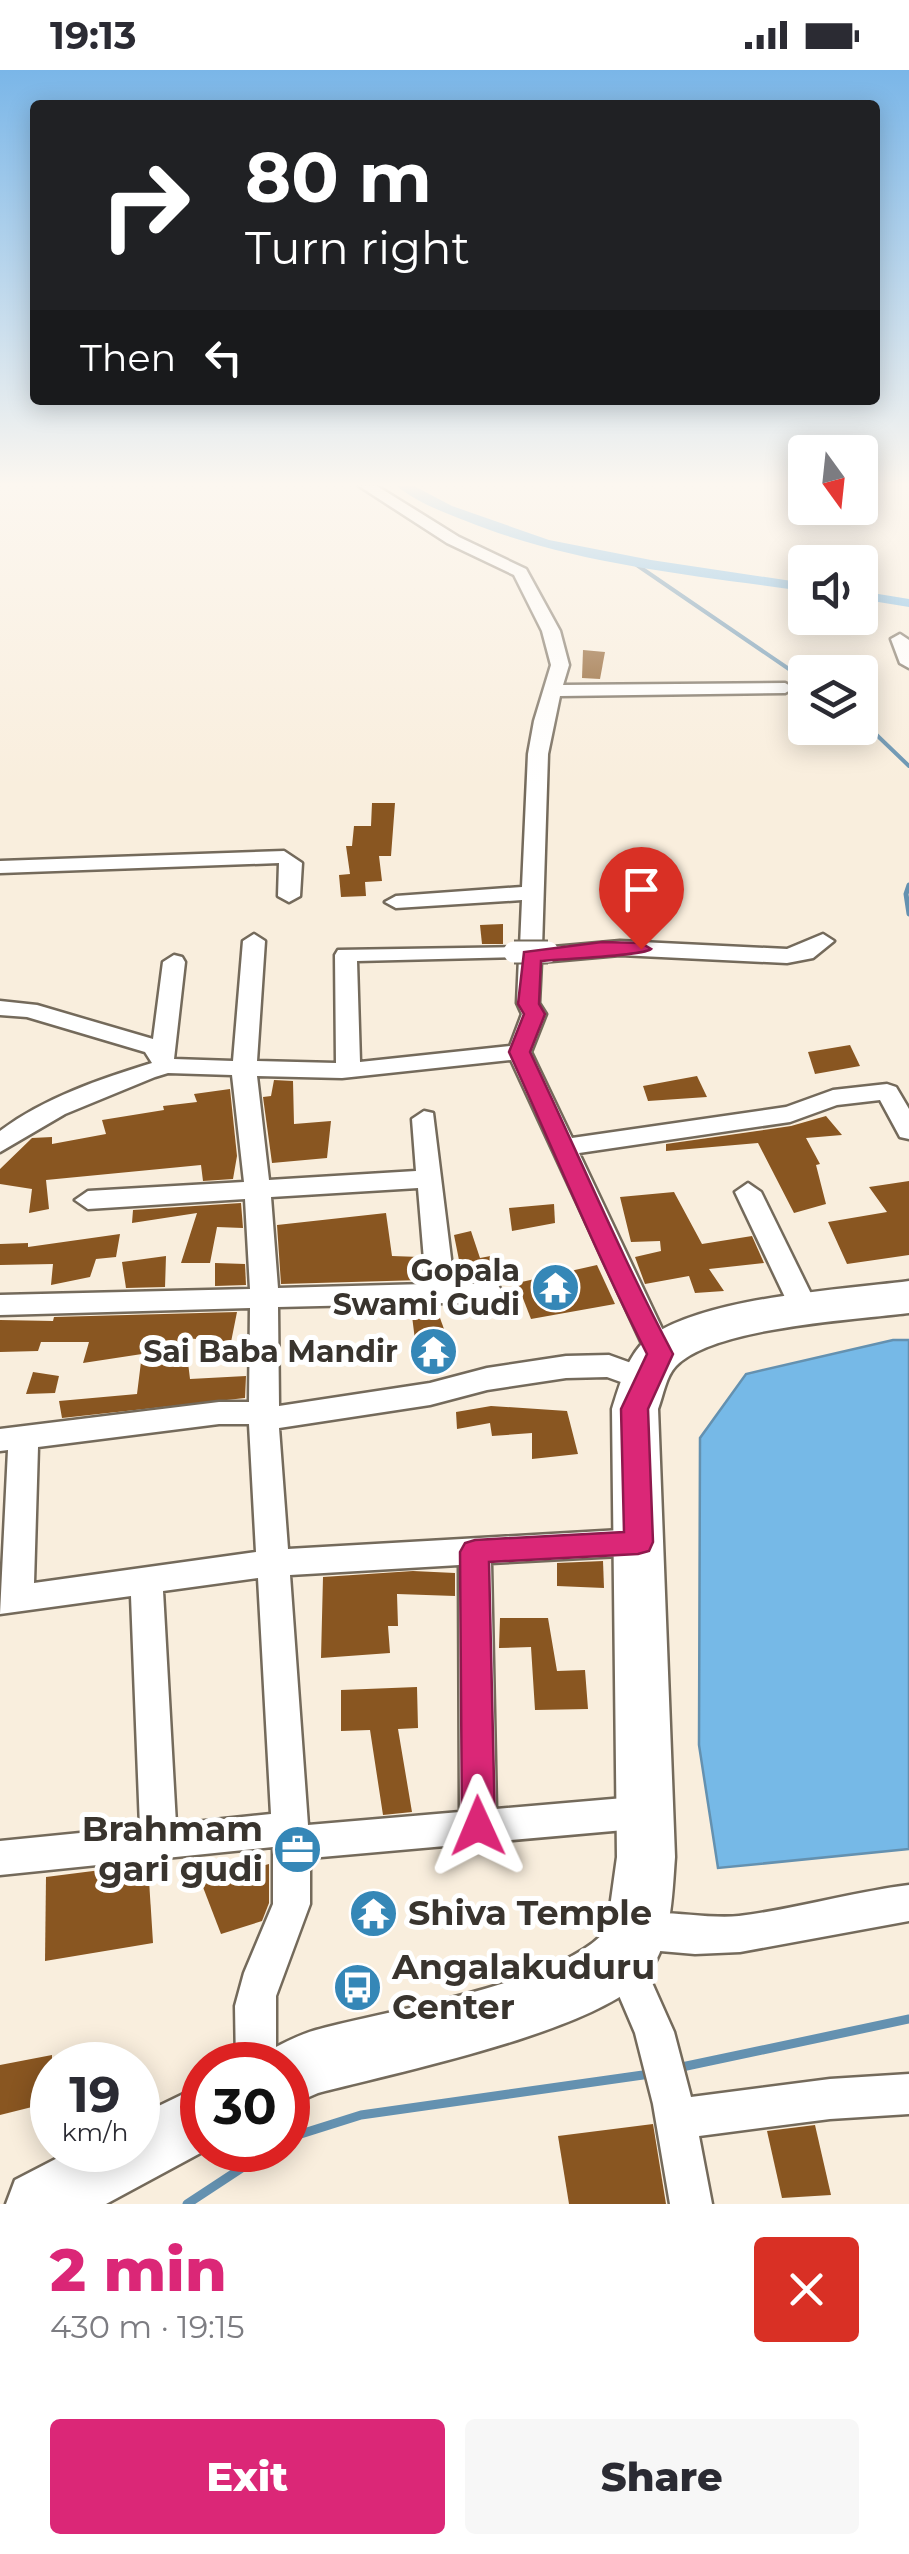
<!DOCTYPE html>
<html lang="en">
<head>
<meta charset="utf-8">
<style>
	body { margin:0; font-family:Montserrat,sans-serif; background:#f7f7f7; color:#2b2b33; height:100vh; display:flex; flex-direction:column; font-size:38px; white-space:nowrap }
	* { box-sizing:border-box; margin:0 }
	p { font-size:32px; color:#7c7c81 }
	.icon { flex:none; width:55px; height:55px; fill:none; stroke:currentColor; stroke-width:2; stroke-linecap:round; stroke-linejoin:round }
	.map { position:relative; height:2134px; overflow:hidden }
	.side { display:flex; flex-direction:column; background:#fff; flex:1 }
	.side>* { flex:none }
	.top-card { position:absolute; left:30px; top:30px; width:850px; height:305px; border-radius:10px; box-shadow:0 5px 25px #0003; background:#202124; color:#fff; overflow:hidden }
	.needle { width:65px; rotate:165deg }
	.controls { position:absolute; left:788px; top:365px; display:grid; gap:20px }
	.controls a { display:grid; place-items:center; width:90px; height:90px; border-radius:10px; background:#fff; box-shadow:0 5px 25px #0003; font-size:50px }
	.speed { position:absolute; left:30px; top:1972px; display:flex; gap:20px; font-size:50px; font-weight:700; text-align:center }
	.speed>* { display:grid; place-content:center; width:130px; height:130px; border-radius:50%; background:#fff; box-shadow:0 5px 25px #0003; line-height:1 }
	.speed small { font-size:25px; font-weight:400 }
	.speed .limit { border:15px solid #d22; background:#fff; color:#111 }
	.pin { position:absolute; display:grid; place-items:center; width:85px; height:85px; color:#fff; margin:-102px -42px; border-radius:50% 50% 50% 0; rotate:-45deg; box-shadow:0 0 10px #0007 }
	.pin .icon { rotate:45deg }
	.me { position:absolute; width:110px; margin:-55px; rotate:359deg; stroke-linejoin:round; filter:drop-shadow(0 0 8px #0008) }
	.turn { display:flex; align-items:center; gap:35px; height:210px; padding:0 50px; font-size:45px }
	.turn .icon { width:130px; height:130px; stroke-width:2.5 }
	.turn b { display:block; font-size:70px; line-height:85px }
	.then { display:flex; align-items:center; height:95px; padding:0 50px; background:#0003; gap:20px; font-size:38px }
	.round { display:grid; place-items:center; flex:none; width:105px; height:105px; border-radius:10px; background:#f7f7f7 }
	.headline { display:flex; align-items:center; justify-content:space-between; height:170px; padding:0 50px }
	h1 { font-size:60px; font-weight:800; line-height:75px; color:#db2777 }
	.cta { display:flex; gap:20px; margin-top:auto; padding:20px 50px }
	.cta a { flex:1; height:115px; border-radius:10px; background:#db2777; color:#fff; font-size:40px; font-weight:800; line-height:115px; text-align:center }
	.cta a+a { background:#f7f7f7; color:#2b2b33 }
	.status { display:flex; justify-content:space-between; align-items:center; height:70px; padding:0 50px; background:#fff; direction:ltr }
	.status svg { height:28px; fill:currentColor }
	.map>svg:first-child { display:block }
	.water { fill:#76b9e7; stroke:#6491b0; stroke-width:2.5 }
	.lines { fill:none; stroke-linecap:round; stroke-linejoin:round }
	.stream-far2 { stroke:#6491b0; stroke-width:4 }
	.stream-far1 { stroke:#6491b0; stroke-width:5 }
	.stream { stroke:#6491b0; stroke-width:9 }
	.canal { fill:#76b9e7; fill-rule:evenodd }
	.building { fill:#895621 }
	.minor-casing { stroke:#746a5b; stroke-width:5 }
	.primary-casing { stroke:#746a5b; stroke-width:5 }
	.minor { fill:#fff; fill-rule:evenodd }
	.primary { fill:#fff; fill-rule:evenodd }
	.minor-bridge-casing { stroke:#746a5b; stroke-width:25; stroke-linecap:butt }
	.minor-bridge { stroke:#fff; stroke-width:21 }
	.route { fill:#db2777; stroke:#8e194d; stroke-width:2.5 }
	.labels { text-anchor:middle; stroke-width:10; stroke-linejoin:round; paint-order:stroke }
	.poi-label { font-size:30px; font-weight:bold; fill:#39342e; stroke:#fff; text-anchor:end }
	.near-poi-label { font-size:35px; font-weight:bold; fill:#39342e; stroke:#fff; text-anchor:start }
</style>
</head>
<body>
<div class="status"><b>19:13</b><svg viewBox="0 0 49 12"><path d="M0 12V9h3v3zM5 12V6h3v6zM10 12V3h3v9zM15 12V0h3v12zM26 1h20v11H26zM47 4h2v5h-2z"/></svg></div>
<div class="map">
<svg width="909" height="2134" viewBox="0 0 909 2134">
	<rect width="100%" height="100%" fill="#f9eedd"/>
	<path class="water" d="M893,1270H909V1779L718,1798L699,1675L700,1368L746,1304Z"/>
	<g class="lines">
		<g class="stream-far2">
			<path d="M628,489L805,610"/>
			<path d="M860,649L909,696"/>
		</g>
		<path class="stream-far1" d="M909,815L906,824L909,844"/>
		<g class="stream">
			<path d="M677,1998L909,1949"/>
			<path d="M288,2068L361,2045L650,2004"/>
			<path d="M187,2134L269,2080"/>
		</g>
		<g class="canal">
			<path d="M397,416H414L452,436L549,470L651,490L805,513V521C691,505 573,494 466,451C443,442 416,432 397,416Z"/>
			<path d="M860,521L909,529V537L860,529Z"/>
		</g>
	</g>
	<g class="building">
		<path d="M583,580L605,582L600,609L582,608Z"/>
		<path d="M372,733H395L391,786H379L382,811L365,812L366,826L341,827L339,805L350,804L346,776H352L354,756H371Z"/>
		<path d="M503,854V874H482L480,855Z"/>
		<path d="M850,975L860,996L815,1004L808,982Z"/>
		<path d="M697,1006L707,1027L648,1031L643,1016Z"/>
		<path d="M274,1010L293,1011L294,1054L331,1051L327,1088L272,1093L263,1027L271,1026Z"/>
		<path d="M230,1019L237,1086L233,1109L203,1111L201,1095L46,1110L49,1139L29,1143L32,1119L0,1114V1099L32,1068L52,1067V1074L106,1064L102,1050L164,1040L163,1036L197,1032L194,1024Z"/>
		<path d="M826,1046L842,1065L806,1068L820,1094L816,1095L826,1134L794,1143L758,1073L666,1081V1074L791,1056Z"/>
		<path d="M909,1111V1185L847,1194L828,1152L887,1142L869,1117Z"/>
		<path d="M674,1122L702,1174L752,1166L764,1193L709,1199L724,1221L695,1223L689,1206L645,1214L635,1187L661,1181L660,1171L631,1172L620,1127Z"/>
		<path d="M241,1133L243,1158L217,1157L210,1193H181L197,1143L132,1153L133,1140Z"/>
		<path d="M554,1134L555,1153L512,1161L509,1138Z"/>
		<path d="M386,1143L392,1186L420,1187L422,1210L281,1214L277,1155Z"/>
		<path d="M471,1161L480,1188L501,1184V1211L463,1210L454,1165Z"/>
		<path d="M120,1164L116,1187L96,1189L90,1207L51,1215L53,1194L0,1195V1174L28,1173V1177Z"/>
		<path d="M166,1186L165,1217L126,1218L122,1192Z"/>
		<path d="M215,1193L245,1194L246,1215L215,1216Z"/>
		<path d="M597,1195L615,1234L531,1249L517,1213Z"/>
		<path d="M436,1237L448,1270H415L411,1238Z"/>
		<path d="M237,1242L231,1272L185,1268L190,1309L246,1306L245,1328L62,1348L59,1331L137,1324L142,1284L83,1293L89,1272H41L38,1281L0,1282V1250L53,1251L54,1247Z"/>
		<path d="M33,1302L59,1306L55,1323L26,1324Z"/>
		<path d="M491,1336L567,1341L578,1384L532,1389V1363L492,1366L490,1353L457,1359L456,1342Z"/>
		<path d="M603,1491L604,1518L557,1516V1493Z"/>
		<path d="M413,1501L455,1503V1526L397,1524L398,1556H388L390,1583L321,1588L323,1507Z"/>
		<path d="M500,1548H548L557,1601L585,1600L588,1639L535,1640L531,1577L499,1578Z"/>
		<path d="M417,1617L418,1658L398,1659L412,1742L383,1745L370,1660L341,1661V1620Z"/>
		<path d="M148,1794L153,1873L45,1891L46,1807Z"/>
		<path d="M269,1794V1833L262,1851L221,1864L201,1812Z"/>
		<path d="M52,1985V2032L0,2045V1995Z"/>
		<path d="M653,2054L666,2134H569L558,2066Z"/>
		<path d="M815,2055L831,2125L782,2128L767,2061Z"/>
	</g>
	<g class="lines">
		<defs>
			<g id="minor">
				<path d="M359,416H377L459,467L526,499L560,561L569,595L563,615L785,613L794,618L785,623L560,626L548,684L542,878L620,871L787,879L823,864L834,871L813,888L787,893L620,885L541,892L539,933L546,944L531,982L572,1068L786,1037L833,1020L887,1014L896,1017L909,1039V1069L900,1067L880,1030L837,1035L790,1052L579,1083L674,1284L670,1291L660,1294L650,1291L511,990L342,1008L257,1006L269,1110L416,1101L412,1049L424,1041L433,1043L454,1213L498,1215L502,1222L498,1229L488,1232L278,1237L279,1336L430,1313L487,1298L566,1286L609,1285L656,1302L660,1310L656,1318L646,1321L607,1307L566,1308L487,1320L430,1335L279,1358L288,1479L638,1459L649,1463L654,1472L649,1481L638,1485L491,1493L496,1739L647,1726L660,1730L665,1742L660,1754L647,1758L310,1788V1834L276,1926V1995H236L235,1936L244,1903L273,1834V1777L0,1805V1771L140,1757L131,1526L0,1544L8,1380L0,1381V1359L219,1332H249L250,1238L0,1245V1225L250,1219L245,1129L88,1139L75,1130L88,1121L244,1112L232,1005L168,1003L155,1007L65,1044L0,1082V1061C44,1028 100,1009 152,993L145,982L27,947L0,945V931L37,935L153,969L163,892L174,885L182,887L185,892L174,989L233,991L243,871L254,864L265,871L257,991L336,993L335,885L338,880L520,877L522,830L396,838L385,832L396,826L522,817L528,684L534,651L551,595L542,561L514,505L447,473ZM519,887L517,933L522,944L510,976L360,992L357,891ZM418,1118L426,1214L278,1218L271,1127ZM219,1354H249L256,1482L34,1513L38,1377ZM459,1495L460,1742L308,1755L290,1505ZM258,1508L271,1744L176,1754L163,1521Z"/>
				<path d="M900,564L909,570V598L900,593L891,569Z"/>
				<path d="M284,781L302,793L300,826L289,832L278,826L279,793L0,803V791Z"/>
				<path d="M748,1113L761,1122L820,1242L816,1249H796L792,1242L735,1122Z"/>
				<path d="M909,1815V1851L740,1882L695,1884L637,1879L674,1962L691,2027L830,2009L909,2004V2044L830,2049L699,2066L712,2134H670L653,2034L635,1963L603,1888L609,1875L621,1870L617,1861L623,1848C653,1836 704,1850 739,1846C796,1839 852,1822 909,1815Z"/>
			</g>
			<g id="primary">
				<path d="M909,1211V1243C854,1250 714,1257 676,1296C666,1306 663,1326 658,1339L675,1787C672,1826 672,1880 642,1910C588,1963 395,2003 318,2023L288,2036V1995H260L266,1982C282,1974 298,1965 316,1960C384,1941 566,1913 607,1859L617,1787L612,1339C619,1317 627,1286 646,1270C700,1227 840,1220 909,1211Z"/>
				<path d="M202,2015V2080H206L106,2134H6L15,2110L73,2080H138V2046Z"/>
			</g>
		</defs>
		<use href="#minor" class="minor-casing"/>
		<use href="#primary" class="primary-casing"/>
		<use href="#minor" class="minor"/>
		<use href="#primary" class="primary"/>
		<defs>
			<path id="minor-bridge" d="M514,882H548"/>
		</defs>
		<use href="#minor-bridge" class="minor-bridge-casing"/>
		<use href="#minor-bridge" class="minor-bridge"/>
	</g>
	<linearGradient id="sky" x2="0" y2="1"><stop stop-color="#7ab6e8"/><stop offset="0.58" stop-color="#fcf7f0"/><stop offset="1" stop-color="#fcf7f0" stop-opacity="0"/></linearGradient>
	<rect width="909" height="715" fill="url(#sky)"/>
	<path class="route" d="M602,872L641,873L651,879C643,886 560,889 541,891L539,934L545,944L530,982C578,1083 621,1186 673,1284L648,1339L653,1472L649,1481L638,1484L489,1492L495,1756L490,1766L478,1771L467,1766L462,1756L460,1482L465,1473L475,1470L624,1462L621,1339L647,1284C597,1186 555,1083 509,982L524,944L518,934L524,882Z"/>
	<defs>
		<symbol id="temple-disc" viewBox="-11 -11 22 22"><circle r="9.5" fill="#3587b7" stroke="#fff"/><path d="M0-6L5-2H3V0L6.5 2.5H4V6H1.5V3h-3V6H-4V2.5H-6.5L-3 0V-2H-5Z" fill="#fff"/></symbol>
		<symbol id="office-disc" viewBox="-11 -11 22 22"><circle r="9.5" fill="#3587b7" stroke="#fff"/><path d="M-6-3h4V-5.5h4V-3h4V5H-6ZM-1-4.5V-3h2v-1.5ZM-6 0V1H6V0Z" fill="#fff"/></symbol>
		<symbol id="bus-disc" viewBox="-11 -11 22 22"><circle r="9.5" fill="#3587b7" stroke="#fff"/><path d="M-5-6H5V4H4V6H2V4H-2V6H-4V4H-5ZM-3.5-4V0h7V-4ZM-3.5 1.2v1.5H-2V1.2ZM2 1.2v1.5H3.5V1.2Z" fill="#fff"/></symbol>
	</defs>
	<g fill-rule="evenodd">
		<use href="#temple-disc" x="528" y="1190" width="55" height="55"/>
		<use href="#temple-disc" x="406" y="1254" width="55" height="55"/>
		<use href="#office-disc" x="270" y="1752" width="55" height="55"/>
		<use href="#temple-disc" x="346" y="1816" width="55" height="55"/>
		<use href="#bus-disc" x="330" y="1890" width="55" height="55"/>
	</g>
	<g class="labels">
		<g class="poi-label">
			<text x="520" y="1211">Gopala<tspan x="520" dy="34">Swami Gudi</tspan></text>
			<text x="398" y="1292">Sai Baba Mandir</text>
		</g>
		<g class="near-poi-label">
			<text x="263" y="1771" text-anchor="end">Brahmam<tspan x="263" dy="40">gari gudi</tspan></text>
			<text x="408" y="1855">Shiva Temple</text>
			<text x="392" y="1909">Angalakuduru<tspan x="392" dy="40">Center</tspan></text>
		</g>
	</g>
</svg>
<div class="controls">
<a><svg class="needle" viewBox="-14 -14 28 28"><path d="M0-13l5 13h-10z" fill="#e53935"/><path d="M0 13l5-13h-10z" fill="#7c7c81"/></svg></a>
<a><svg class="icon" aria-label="sound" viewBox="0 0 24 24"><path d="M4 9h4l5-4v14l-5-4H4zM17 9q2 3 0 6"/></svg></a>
<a><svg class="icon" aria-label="layers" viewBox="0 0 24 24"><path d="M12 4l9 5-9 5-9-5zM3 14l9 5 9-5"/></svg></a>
</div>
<div class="speed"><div>19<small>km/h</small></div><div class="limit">30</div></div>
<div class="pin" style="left:641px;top:879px;background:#d93025"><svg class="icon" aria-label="arrive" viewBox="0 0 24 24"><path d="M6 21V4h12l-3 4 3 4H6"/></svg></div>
<svg class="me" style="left:478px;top:1756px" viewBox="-20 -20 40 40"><path d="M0-17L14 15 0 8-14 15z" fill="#db2777" stroke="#fff" stroke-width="4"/></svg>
<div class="top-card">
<div class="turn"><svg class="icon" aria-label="right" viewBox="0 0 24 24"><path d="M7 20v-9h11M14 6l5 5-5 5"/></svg><div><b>80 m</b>Turn right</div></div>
<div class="then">Then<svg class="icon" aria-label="left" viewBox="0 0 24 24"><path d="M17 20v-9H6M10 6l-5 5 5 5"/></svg></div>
</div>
</div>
<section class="side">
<div class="headline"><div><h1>2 min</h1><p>430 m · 19:15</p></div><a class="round" style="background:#d93025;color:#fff"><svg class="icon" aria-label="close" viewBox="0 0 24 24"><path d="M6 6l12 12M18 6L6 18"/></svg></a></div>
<div class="cta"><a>Exit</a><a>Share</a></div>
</section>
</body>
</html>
